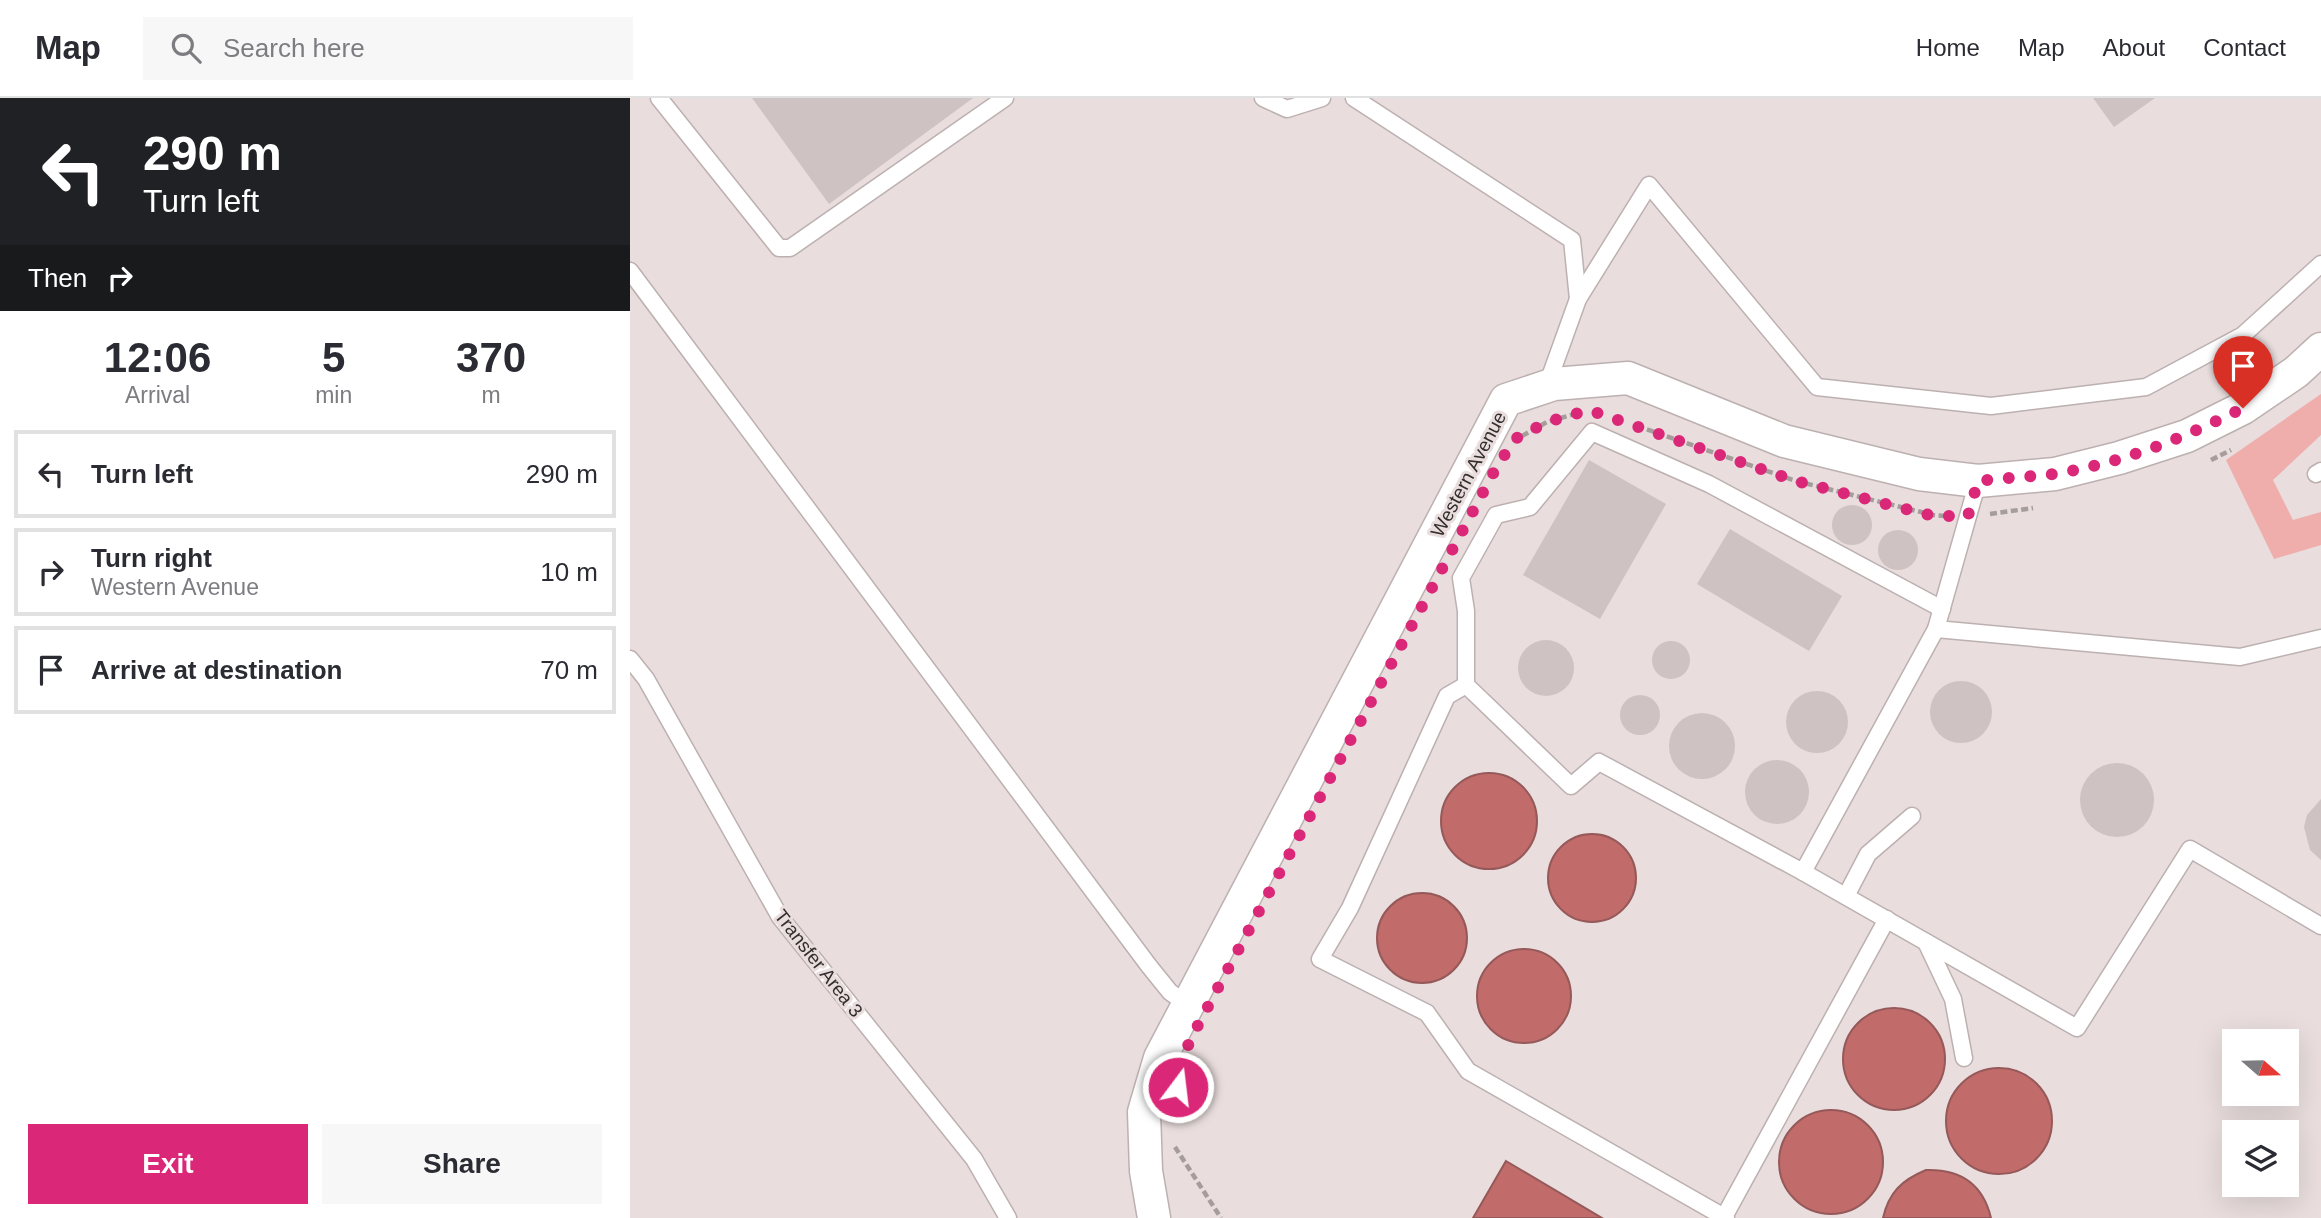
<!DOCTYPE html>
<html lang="en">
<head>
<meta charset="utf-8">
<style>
	body { margin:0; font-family:Arial,sans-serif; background:#f7f7f7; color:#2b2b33; height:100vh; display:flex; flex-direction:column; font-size:26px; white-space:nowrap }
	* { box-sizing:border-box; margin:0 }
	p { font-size:23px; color:#7c7c81 }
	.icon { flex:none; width:38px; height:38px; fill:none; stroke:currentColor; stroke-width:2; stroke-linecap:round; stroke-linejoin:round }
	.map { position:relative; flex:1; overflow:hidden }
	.side { display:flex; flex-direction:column; background:#fff; width:630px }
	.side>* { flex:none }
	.banner { background:#202124; color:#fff; overflow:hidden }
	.needle { width:46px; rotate:110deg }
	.controls { position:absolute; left:1592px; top:931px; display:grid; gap:14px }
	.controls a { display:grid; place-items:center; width:77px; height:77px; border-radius:0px; background:#fff; box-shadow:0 7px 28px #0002; font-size:35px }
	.pin { position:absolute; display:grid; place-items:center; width:60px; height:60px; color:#fff; margin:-72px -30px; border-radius:50% 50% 50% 0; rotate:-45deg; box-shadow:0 0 7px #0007 }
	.pin .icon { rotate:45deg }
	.me { position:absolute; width:77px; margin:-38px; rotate:15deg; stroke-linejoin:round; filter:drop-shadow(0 0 5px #0008) }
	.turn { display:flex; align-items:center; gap:24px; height:147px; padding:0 28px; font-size:32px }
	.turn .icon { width:91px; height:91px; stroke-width:2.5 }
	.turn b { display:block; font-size:49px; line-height:60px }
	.then { display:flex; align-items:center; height:66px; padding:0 28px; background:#0003; gap:14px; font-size:26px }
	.eta { display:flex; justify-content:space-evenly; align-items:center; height:119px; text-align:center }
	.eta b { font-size:42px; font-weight:700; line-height:49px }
	.action { display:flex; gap:14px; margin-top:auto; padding:14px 28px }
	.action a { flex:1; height:80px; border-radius:0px; background:#db2777; color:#fff; font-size:28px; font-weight:700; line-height:80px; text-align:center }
	.action a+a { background:#f7f7f7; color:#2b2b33 }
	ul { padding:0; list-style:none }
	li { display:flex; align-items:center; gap:21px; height:88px; margin:0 14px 10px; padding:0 14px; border:4px solid #e1e1e2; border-radius:0px }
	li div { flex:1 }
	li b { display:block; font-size:26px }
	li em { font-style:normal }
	header { display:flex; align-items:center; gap:42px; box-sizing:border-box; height:98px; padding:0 35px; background:#fff; border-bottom:2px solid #e1e1e2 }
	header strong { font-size:33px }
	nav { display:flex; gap:38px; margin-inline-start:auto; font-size:24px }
	.search { width:490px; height:63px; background:#f7f7f7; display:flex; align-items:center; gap:18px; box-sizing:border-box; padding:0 24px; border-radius:0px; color:#7c7c81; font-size:26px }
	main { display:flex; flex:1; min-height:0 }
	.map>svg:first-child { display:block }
	.green { fill:#efadab }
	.water { fill:#c16b6b; stroke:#965959; stroke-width:2 }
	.building { fill:#cec2c2 }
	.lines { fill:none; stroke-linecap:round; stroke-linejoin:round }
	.service-casing { stroke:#bcb1b0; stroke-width:19 }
	.minor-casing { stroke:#bcb1b0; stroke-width:35 }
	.path { stroke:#a59c9c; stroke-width:4.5; stroke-dasharray:7 3.5; stroke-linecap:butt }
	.service { stroke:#fff; stroke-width:16 }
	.minor { stroke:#fff; stroke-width:32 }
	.route { stroke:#db2777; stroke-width:12; stroke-dasharray:0 21.6 }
	.labels { text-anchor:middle; stroke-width:6; stroke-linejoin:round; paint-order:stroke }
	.street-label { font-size:19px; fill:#332f2f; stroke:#e9dddd }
</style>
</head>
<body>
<header>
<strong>Map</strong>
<div class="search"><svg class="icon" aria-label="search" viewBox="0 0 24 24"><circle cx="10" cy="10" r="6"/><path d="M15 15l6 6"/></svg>Search here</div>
<nav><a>Home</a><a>Map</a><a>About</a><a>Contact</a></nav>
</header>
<main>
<section class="side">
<div class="banner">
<div class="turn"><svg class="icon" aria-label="left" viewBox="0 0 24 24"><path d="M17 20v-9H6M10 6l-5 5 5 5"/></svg><div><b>290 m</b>Turn left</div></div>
<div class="then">Then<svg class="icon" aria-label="right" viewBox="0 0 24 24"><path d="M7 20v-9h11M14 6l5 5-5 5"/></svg></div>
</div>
<div class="eta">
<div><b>12:06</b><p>Arrival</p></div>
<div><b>5</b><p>min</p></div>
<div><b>370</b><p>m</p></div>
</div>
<ul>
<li><svg class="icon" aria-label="left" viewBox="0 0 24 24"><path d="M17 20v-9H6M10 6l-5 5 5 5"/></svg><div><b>Turn left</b></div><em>290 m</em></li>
<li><svg class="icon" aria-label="right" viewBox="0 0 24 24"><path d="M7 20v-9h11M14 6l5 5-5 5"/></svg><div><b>Turn right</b><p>Western Avenue</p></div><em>10 m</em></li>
<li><svg class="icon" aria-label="arrive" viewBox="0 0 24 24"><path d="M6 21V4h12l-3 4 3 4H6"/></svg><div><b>Arrive at destination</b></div><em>70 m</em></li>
</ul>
<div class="action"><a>Exit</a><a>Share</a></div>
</section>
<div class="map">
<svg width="1691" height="1120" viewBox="0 0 1691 1120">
	<rect width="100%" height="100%" fill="#e9dddd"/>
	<path class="green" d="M1691,296V337L1643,382L1663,422L1691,414V447L1644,461L1596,362Z"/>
	<g class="water">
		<circle cx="859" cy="723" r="48"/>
		<circle cx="962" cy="780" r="44"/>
		<circle cx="792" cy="840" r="45"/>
		<circle cx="894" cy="898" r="47"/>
		<circle cx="1264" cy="961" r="51"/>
		<circle cx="1369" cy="1023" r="53"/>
		<circle cx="1201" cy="1064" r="52"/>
		<path d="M876,1063L972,1120H843Z"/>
		<path d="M1296,1072C1330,1071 1353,1086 1361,1120H1253C1259,1094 1272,1082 1296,1072Z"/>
	</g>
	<g class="building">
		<path d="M122,0H343L199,106Z"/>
		<path d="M1463,0H1525L1484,29Z"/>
		<path d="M959,362L1036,406L970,521L893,477Z"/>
		<circle cx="1222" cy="427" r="20"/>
		<path d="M1100,431L1212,498L1179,553L1067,486Z"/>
		<circle cx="1268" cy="452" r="20"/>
		<circle cx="916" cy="570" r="28"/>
		<circle cx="1041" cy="562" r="19"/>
		<circle cx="1331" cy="614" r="31"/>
		<circle cx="1187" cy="624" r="31"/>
		<circle cx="1010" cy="617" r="20"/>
		<circle cx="1072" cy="648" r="33"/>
		<circle cx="1147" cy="694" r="32"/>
		<circle cx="1487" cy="702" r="37"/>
		<path d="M1691,701V762L1680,752L1674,729L1677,717Z"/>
	</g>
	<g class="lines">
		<defs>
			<g id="service">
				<path d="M29,0L149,150H160L375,0"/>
				<path d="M633,0L657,11L692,0"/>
				<path d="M724,0L942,142L948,201"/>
				<path d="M0,173L519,868L540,894L558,907"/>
				<path d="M924,286L921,276L948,201L1019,87L1187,289L1361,308L1516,289L1613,237L1691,166"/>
				<path d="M1686,376L1691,373"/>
				<path d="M1348,383L1306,531L1610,559L1691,540"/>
				<path d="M1306,531L1173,774L1447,930L1560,751L1691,828"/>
				<path d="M0,561L16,581L150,819L344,1061L378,1120"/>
				<path d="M836,587L817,598L720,810L690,861L797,915L838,973L1094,1119"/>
				<path d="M1173,774L969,664L941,688L836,587V513L831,480L866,417L900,409L962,334L1079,386L1312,511"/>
				<path d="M1216,798L1238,756L1282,718"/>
				<path d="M1296,844L1323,901L1334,960"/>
				<path d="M1096,1120L1094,1119L1257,821"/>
			</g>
			<path id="minor" d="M524,1120L516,1073L514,1014L530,960L876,302L924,286L998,280L1154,343L1289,376L1348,383L1425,376L1489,360L1557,338L1613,310L1666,274L1691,251"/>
		</defs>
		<use href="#service" class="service-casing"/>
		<use href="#minor" class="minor-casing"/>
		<g class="path">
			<path d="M1007,328L1166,383L1303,417L1317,418"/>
			<path d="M892,338L917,324L948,315"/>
			<path d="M1581,362L1601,352"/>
			<path d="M1360,416L1403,410"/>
			<path d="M545,1049L591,1120"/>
		</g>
		<use href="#service" class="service"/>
		<use href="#minor" class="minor"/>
	</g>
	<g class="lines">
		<path class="route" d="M548,989L559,944L866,370L885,341L917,324L959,312L1166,383L1303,418H1338L1348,383C1373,380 1398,379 1423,376C1490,366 1554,340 1613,310"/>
	</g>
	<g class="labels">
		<g class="street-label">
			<text transform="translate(838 376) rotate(-62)" y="7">Western Avenue</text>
			<text transform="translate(189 865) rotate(52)" y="7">Transfer Area 3</text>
		</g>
	</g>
</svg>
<div class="controls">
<a><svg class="needle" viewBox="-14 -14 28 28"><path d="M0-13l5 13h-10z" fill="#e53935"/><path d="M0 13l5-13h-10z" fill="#7c7c81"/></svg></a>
<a><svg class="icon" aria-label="layers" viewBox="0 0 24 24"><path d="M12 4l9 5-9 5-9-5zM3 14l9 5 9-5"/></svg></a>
</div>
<div class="pin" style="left:1613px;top:310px;background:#d93025"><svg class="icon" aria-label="arrive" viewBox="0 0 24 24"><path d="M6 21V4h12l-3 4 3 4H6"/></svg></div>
<svg class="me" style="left:548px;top:989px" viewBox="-20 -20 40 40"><circle r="17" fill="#db2777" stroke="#fff" stroke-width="3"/><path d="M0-11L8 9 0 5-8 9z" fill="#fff"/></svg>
</div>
</main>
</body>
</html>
